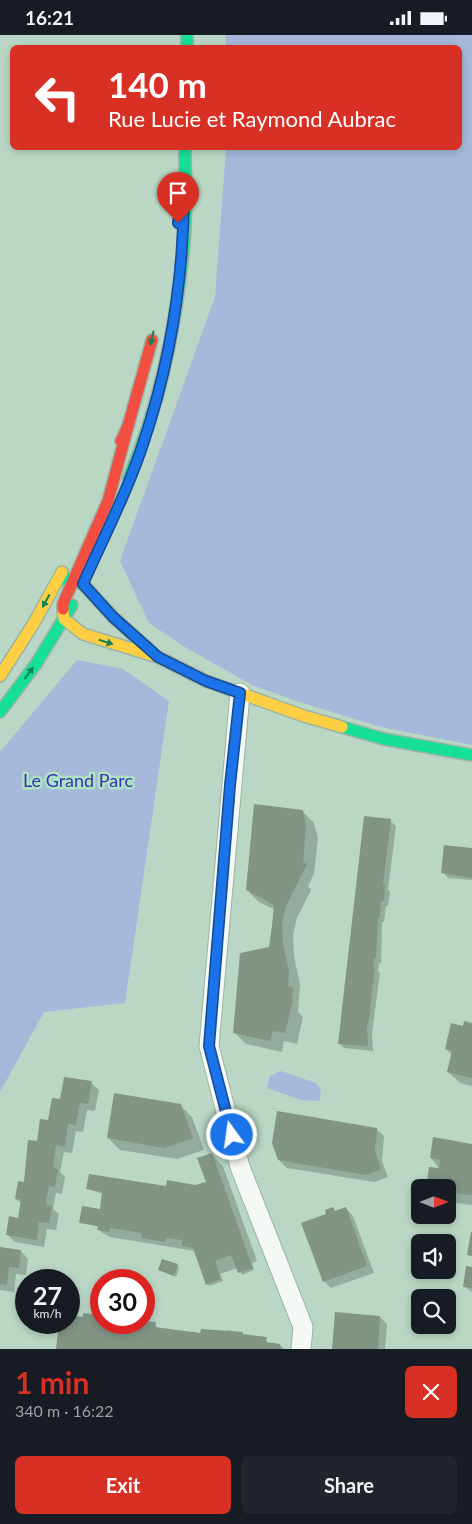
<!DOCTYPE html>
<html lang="en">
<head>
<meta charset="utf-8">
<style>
	body { margin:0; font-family:Lato,sans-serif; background:#20242c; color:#f1f3f6; height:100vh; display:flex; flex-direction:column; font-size:19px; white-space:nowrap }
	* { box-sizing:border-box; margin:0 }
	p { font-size:16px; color:#9ea1a6 }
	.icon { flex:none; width:28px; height:28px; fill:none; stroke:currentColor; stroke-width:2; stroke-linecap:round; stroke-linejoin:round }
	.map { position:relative; height:1314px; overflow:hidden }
	.drawer { display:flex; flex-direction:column; background:#171b24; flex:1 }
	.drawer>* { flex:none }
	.hud { position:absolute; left:10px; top:10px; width:452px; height:105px; border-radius:8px; box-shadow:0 2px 8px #0003; background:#d93025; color:#fff; overflow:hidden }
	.needle { width:32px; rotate:90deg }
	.buttons { position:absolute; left:411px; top:1144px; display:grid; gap:10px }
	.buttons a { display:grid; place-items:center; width:45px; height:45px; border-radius:8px; background:#171b24; box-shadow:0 2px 8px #0003; font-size:25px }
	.speed { position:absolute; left:15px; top:1234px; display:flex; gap:10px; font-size:25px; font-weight:700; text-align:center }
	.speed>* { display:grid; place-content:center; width:65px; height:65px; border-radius:50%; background:#171b24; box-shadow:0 2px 8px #0003; line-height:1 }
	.speed small { font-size:12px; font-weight:400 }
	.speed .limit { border:8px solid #d22; background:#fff; color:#111 }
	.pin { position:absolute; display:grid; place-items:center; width:42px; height:42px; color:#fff; margin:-51px -21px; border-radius:50% 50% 50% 0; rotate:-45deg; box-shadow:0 0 5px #0007 }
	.pin .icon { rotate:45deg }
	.me { position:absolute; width:55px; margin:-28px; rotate:346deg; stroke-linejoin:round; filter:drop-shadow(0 0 4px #0008) }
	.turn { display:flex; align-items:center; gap:18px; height:105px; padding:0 15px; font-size:22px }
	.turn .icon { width:65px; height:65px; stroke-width:2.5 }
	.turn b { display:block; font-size:35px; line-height:42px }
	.round { display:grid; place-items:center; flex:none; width:52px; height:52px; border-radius:8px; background:#20242c }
	.summary { display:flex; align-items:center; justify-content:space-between; height:85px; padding:0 15px }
	h1 { font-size:30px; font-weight:700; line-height:38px; color:#d93025 }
	.primary-button { display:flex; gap:10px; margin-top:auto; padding:10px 15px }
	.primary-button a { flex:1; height:58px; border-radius:8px; background:#d93025; color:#fff; font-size:20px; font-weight:700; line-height:58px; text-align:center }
	.primary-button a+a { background:#20242c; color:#f1f3f6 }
	.status { display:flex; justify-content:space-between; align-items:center; height:35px; padding:0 25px; background:#171b24; direction:ltr }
	.status svg { height:14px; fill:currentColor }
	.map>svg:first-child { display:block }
	.green { fill:#a6b9da }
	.shadow { fill:#0003 }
	.building { fill:#829585 }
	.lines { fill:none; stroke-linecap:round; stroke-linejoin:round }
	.street-casing { stroke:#9cb3a4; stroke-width:21 }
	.fast-casing { stroke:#9cb3a4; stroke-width:14 }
	.slow-casing { stroke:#9cb3a4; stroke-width:14 }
	.jam-casing { stroke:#9cb3a4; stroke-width:14 }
	.street { stroke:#f5f9f6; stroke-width:19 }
	.fast { stroke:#16e098; stroke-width:11 }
	.slow { stroke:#ffcf43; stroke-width:11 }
	.jam { stroke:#f24e42; stroke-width:11 }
	.oneway { fill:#118056 }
	.route-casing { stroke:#114b97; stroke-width:12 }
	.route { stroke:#1a73e8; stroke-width:9 }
	.labels { text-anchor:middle; stroke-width:5; stroke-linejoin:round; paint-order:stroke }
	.park-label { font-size:18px; fill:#3b33b3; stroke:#aee3c2 }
</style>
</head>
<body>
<div class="status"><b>16:21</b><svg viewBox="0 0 49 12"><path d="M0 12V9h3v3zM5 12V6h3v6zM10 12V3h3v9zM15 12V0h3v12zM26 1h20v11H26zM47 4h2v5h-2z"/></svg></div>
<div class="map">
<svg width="472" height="1314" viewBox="0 0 472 1314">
	<rect width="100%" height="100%" fill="#bad7c5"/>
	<g class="green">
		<path d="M225,0H472V710L381,692L296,666L252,650L188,614L149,588L120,526L215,262L226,113L460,112V12H226Z"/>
		<path d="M77,625L123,634L169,666L125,968L44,977L0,1057V717Z"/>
		<path d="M281,1036L316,1048L321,1055L320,1066L301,1065L267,1053L270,1041Z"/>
	</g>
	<g class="shadow">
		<path d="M302,776L314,788L318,803L314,839L308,851L311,855L297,883L293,900L294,921L300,949L298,977L303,982L297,1009L284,1006L282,1017L246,1009L234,997L270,913L275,875L259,867L247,855Z"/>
		<path d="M390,786L396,791L388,855L390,857L388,871H386L384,887H382L381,928H379L378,936L380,938L372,999L373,1016L344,1013L339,1008L345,947H347Z"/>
		<path d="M472,815V845L448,843L443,837Z"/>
		<path d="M472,989V1051L460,1048L448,1037L452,1020L446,1014L464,992Z"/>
		<path d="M91,1048L99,1055L95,1076L87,1075L83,1097L76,1096L72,1118L64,1117L60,1137L65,1142L62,1159L56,1158L53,1174L59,1179L56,1195L47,1194L44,1212L15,1207L7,1199L19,1184L22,1169L16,1164L25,1149L38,1108L61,1065Z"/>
		<path d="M180,1070L192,1082L204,1115L177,1124L120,1115L108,1103Z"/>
		<path d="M376,1094L384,1101L382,1126L388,1142L374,1147L287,1133L279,1125Z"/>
		<path d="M472,1110V1170L448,1167V1152H427L430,1133L440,1135L431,1123Z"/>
		<path d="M211,1119L223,1131L257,1226L252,1228L254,1235L242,1240L238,1233L220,1239L223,1246L209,1251L195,1216L110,1202L101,1197L99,1192L81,1187L100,1176L103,1159L88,1154L195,1152L207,1147Z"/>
		<path d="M333,1173L336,1177L346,1173L353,1181L374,1238L331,1253L324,1246V1181Z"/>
		<path d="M0,1213L21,1216L28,1224L26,1240L16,1239L14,1257L0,1255Z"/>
		<path d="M177,1230L179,1233L176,1242L159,1235Z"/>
		<path d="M472,1233V1257L464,1251Z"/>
		<path d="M84,1279L101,1281V1288L144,1287L155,1288L157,1293L201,1299L226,1298L227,1295L242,1298L245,1301L266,1304L268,1308L280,1310L284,1314H57L60,1288H69V1282L86,1284Z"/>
		<path d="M380,1282L387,1289L385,1314H333Z"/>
	</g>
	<g class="building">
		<path d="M254,769L303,775L306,790L303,827L307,829L286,871L282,888L283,908L289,937L288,951L293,952L292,969L285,998L273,996L270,1006L233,998L240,918L269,912L272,891L274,870L246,855Z"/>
		<path d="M364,781L391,784L383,850H385L384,867L381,866L380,883H378L376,923H374L373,932H375L370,973L371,974L367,994L368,1011L338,1009Z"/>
		<path d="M444,810L472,813V843L441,838Z"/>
		<path d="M464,986L472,988V1043L447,1037L452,1016L445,1014L451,988L463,991Z"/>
		<path d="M64,1042L92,1046L88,1069L80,1068L76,1090L68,1089L65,1112L56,1110L53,1133L58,1134L55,1152L49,1151L46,1169L52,1171L49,1188L39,1187L37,1205L6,1200L9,1181L18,1183L21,1165L15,1164L18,1146L24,1147L28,1105L37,1106L40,1084L48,1085L52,1063L60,1064Z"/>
		<path d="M114,1058L181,1069L193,1103L164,1113L107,1103Z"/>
		<path d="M277,1076L377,1093L375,1117L381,1134L366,1140L278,1125L272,1108Z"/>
		<path d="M433,1102L472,1109V1160L448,1157V1152H426L429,1132L439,1133L440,1125L430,1123Z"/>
		<path d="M212,1118L253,1233L238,1238L231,1220L215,1226L221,1244L206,1250L193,1213L182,1211V1205L166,1203L165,1207L141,1203L142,1198L110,1193V1197L97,1195L98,1191L79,1188L82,1171L100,1174L102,1157L86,1154L89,1139L166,1151L167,1145L195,1150L206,1147L197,1123Z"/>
		<path d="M333,1172L335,1176L346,1172L367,1231L323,1247L301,1188L326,1179L325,1175Z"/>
		<path d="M471,1197H472V1221L467,1220Z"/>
		<path d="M0,1212L21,1215L19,1233L9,1232L7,1250L0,1249Z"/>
		<path d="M162,1224L178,1229L174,1241L158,1235Z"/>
		<path d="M466,1231L472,1232V1253L463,1252Z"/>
		<path d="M335,1277L380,1281L378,1314H332Z"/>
		<path d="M83,1278L101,1280V1288H144V1286L156,1287L155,1292L200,1298L201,1294L243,1297V1299L267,1302L266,1307L280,1309L281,1314H56L59,1288H69V1280L83,1282Z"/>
	</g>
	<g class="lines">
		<defs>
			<path id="street" d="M240,658L209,1011L240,1132L303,1292L301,1314"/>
			<g id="fast">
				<path d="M187,0V12"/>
				<path d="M129,443C160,369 177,287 184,207C187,176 185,143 185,112"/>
				<path d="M58,546L65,543L83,549L113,582L152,617"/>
				<path d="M0,677L36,629L72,570"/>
				<path d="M342,692L384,704L472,720"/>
			</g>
			<g id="slow">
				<path d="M63,574L64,584L83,599L158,622L206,646L304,681L342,692"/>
				<path d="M0,641L34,588L62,537"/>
			</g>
			<g id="jam">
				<path d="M121,406L128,391L152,305"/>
				<path d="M63,574V569L108,466L128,391"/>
			</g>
		</defs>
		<use href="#street" class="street-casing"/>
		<use href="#fast" class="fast-casing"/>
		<use href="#slow" class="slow-casing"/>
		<use href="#jam" class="jam-casing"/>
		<use href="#street" class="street"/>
		<use href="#fast" class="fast"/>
		<use href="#slow" class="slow"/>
		<use href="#jam" class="jam"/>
	</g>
	<defs><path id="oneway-solid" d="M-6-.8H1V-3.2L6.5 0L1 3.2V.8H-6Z" transform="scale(1.25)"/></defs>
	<g class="oneway">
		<use href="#oneway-solid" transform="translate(152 303) rotate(103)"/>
		<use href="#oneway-solid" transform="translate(46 566) rotate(119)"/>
		<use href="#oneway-solid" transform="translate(106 607) rotate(18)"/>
		<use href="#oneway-solid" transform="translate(29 638) rotate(-54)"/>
	</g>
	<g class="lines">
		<defs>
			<path id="route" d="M178,188L184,153C184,238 171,325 144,406C129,453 103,504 83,549L113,582L158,622L206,646L240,658L230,750L209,1011L232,1100"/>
		</defs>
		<use href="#route" class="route-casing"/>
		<use href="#route" class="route"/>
	</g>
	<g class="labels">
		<g class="park-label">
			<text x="78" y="752">Le Grand Parc</text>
		</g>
	</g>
</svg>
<div class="buttons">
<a><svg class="needle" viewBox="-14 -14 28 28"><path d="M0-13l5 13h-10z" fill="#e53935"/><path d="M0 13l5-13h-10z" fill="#9ea1a6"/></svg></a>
<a><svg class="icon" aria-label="sound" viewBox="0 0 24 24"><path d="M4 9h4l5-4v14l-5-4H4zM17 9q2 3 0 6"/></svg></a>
<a><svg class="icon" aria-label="search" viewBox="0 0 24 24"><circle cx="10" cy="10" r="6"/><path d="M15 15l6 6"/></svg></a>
</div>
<div class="speed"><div>27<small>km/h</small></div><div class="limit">30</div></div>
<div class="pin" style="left:178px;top:188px;background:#d93025"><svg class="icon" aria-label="arrive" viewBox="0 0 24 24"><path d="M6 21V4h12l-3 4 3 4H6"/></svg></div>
<svg class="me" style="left:232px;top:1100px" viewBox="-20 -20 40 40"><circle r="17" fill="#1a73e8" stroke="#fff" stroke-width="3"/><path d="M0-11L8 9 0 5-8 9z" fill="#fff"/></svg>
<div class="hud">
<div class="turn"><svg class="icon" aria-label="left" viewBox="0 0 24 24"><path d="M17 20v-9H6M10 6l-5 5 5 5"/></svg><div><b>140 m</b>Rue Lucie et Raymond Aubrac</div></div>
</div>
</div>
<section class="drawer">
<div class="summary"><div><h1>1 min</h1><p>340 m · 16:22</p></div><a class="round" style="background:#d93025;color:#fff"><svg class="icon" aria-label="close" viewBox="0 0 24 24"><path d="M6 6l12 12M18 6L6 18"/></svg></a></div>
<div class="primary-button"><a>Exit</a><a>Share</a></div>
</section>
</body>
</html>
